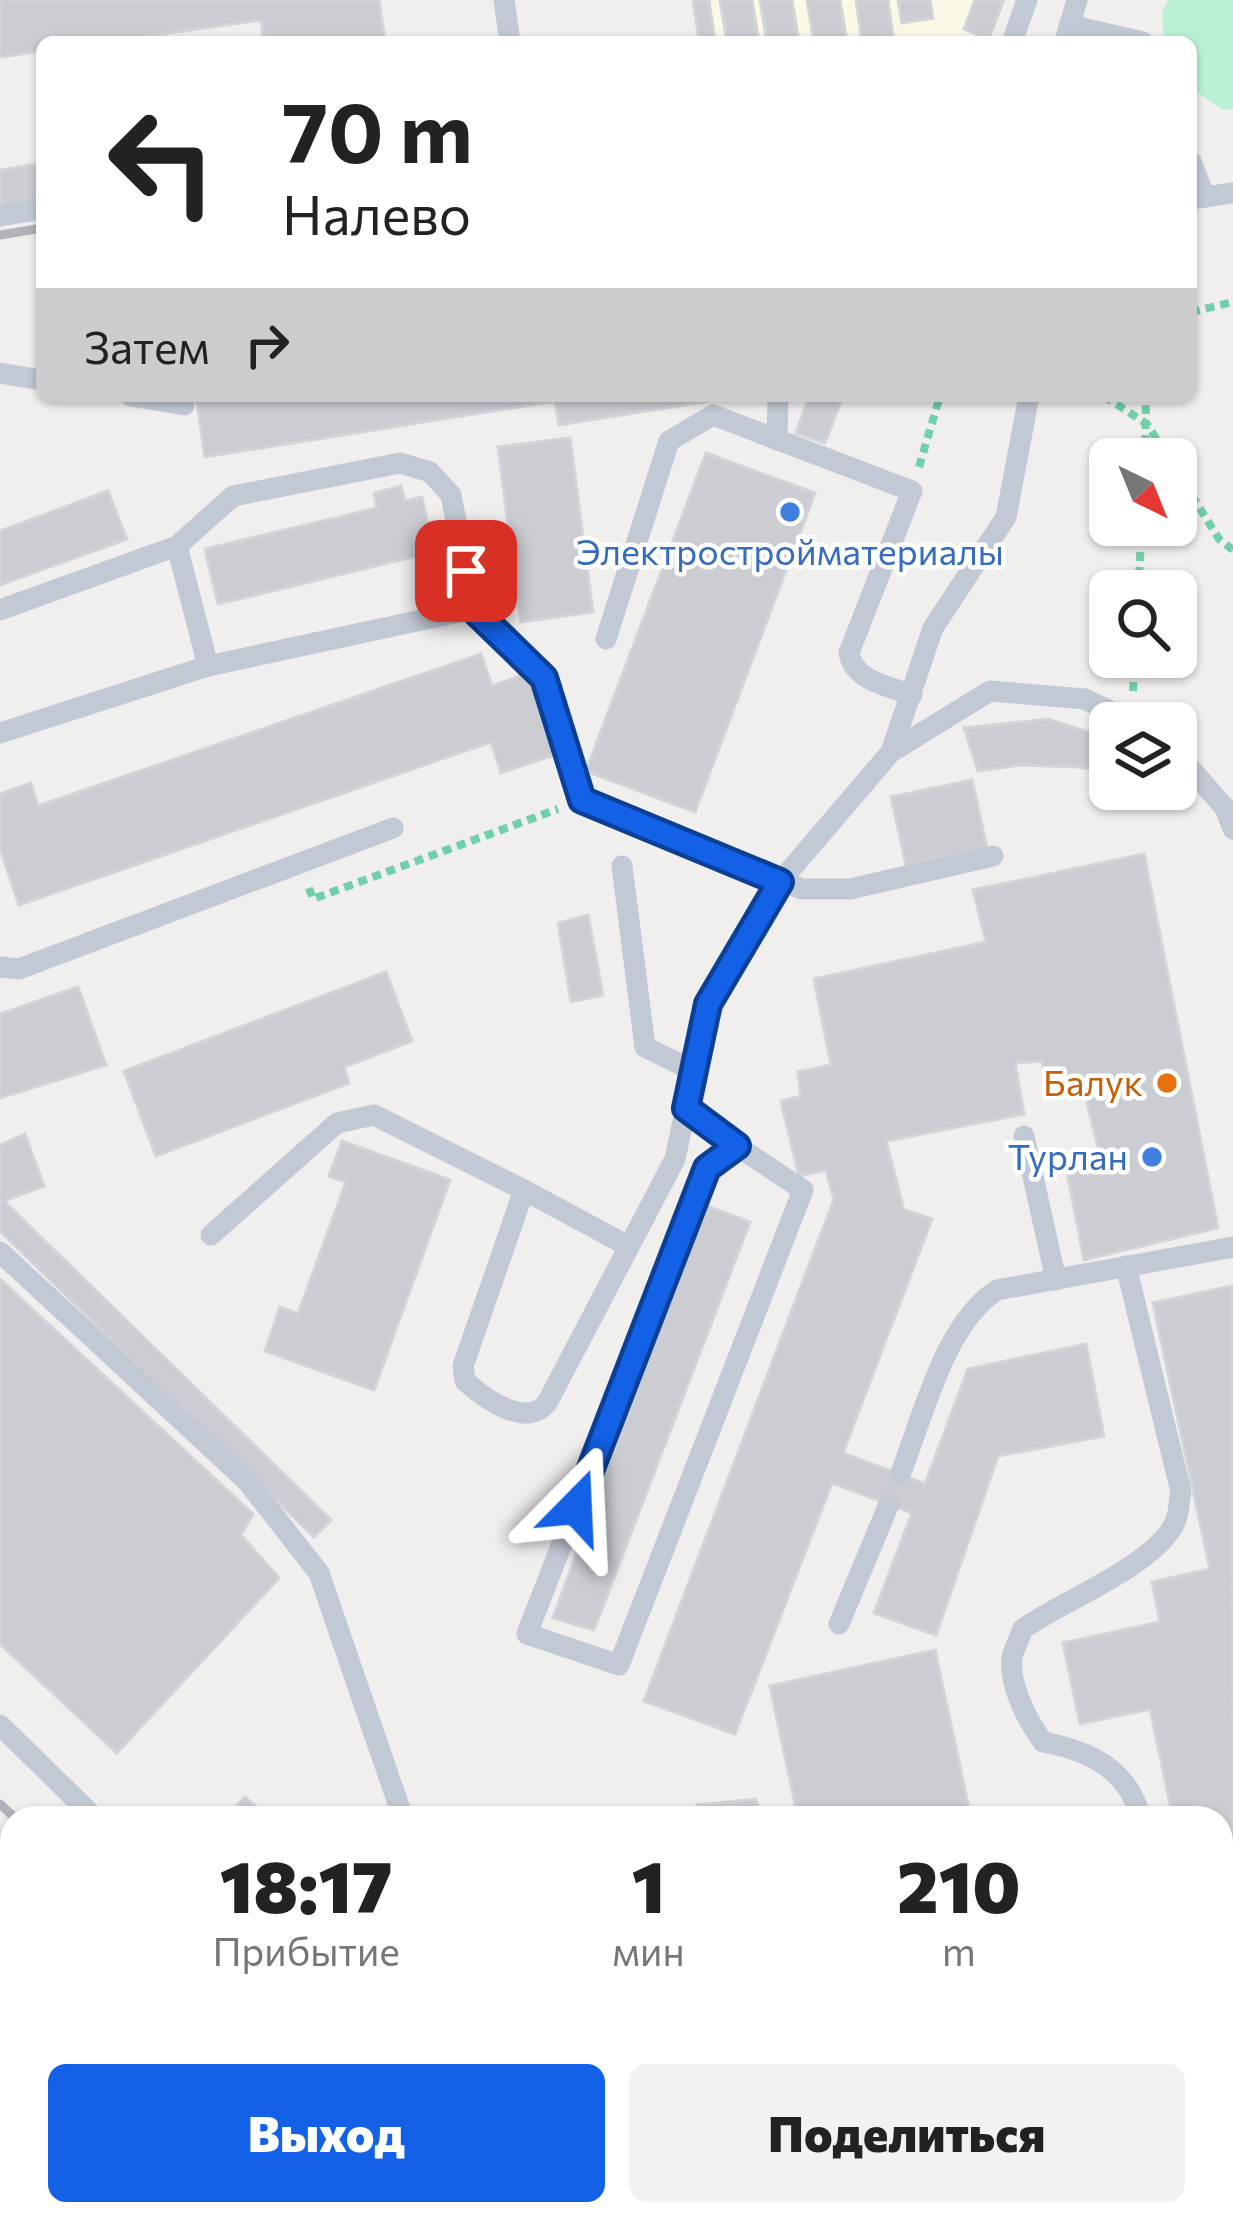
<!DOCTYPE html>
<html lang="ru">
<head>
<meta charset="utf-8">
<style>
	body { margin:0; font-family:Commissioner,sans-serif; background:#f2f2f2; color:#222; height:100vh; display:flex; flex-direction:column; font-size:45px; white-space:nowrap }
	* { box-sizing:border-box; margin:0 }
	p { font-size:39px; color:#767676 }
	.icon { flex:none; width:66px; height:66px; fill:none; stroke:currentColor; stroke-width:2; stroke-linecap:round; stroke-linejoin:round }
	.map { position:relative; flex:1; overflow:hidden }
	.panel { position:absolute; left:0px; top:1806px; width:1233px; height:420px; display:flex; flex-direction:column; background:#fff; border-radius:36px 36px 0 0; box-shadow:0 3px 9px #0004 }
	.panel>* { flex:none }
	.banner { position:absolute; left:36px; top:36px; width:1161px; height:366px; border-radius:18px; box-shadow:0 3px 9px #0004; background:#fff; color:#222; overflow:hidden }
	.needle { width:78px; rotate:137deg }
	.controls { position:absolute; left:1089px; top:438px; display:grid; gap:24px }
	.controls a { display:grid; place-items:center; width:108px; height:108px; border-radius:18px; background:#fff; box-shadow:0 3px 9px #0004; font-size:60px }
	.pin { position:absolute; display:grid; place-items:center; width:102px; height:102px; color:#fff; margin:-51px; border-radius:24px; box-shadow:0 6px 18px #0006 }
	.me { position:absolute; width:132px; margin:-66px; rotate:21deg; stroke-linejoin:round; filter:drop-shadow(0 0 9px #0008) }
	.turn { display:flex; align-items:center; gap:42px; height:252px; padding:0 48px; font-size:54px }
	.turn .icon { width:156px; height:156px; stroke-width:2.5 }
	.turn b { display:block; font-size:84px; line-height:102px }
	.then { display:flex; align-items:center; height:114px; padding:0 48px; background:#0003; gap:24px; font-size:45px }
	.eta { display:flex; justify-content:space-evenly; align-items:center; height:204px; text-align:center }
	.eta b { font-size:72px; font-weight:800; line-height:84px }
	.cta { display:flex; gap:24px; margin-top:auto; padding:24px 48px }
	.cta a { flex:1; height:138px; border-radius:18px; background:#1261e7; color:#fff; font-size:48px; font-weight:800; line-height:138px; text-align:center }
	.cta a+a { background:#f2f2f2; color:#222 }
	.map>svg:first-child { display:block }
	.commercial { fill:#fcf8e6 }
	.green { fill:#baf0d3 }
	.building { fill:#cbcdd3; stroke:#d2d4da; stroke-width:3 }
	.lines { fill:none; stroke-linecap:round; stroke-linejoin:round }
	.path { stroke:#71d0a7; stroke-width:8; stroke-dasharray:9 6; stroke-linecap:butt }
	.service { stroke:#c1c9d4; stroke-width:21 }
	.rail { stroke:#b0b3b9; stroke-width:9 }
	.route-casing { stroke:#0c3f96; stroke-width:30 }
	.route { stroke:#1261e7; stroke-width:21 }
	.shop-dot { fill:#3f7fe0; stroke:#fff; stroke-width:4.5 }
	.food-dot { fill:#e8710a; stroke:#fff; stroke-width:4.5 }
	.labels { text-anchor:middle; stroke-width:9; stroke-linejoin:round; paint-order:stroke }
	.shop-label { font-size:36px; fill:#366cbe; stroke:#fff }
	.food-label { font-size:36px; fill:#c56008; stroke:#fff; text-anchor:end }
</style>
</head>
<body>
<div class="map">
<svg width="1233" height="2226" viewBox="0 0 1233 2226">
	<rect width="100%" height="100%" fill="#f1eeee"/>
	<path class="commercial" d="M691,0H1007L990,42H697Z"/>
	<path class="green" d="M1168,0H1233V109L1223,110L1191,88V42H1164L1162,12Z"/>
	<g class="building">
		<path d="M0,0H379L385,42H264L261,20L106,42H42V51L0,57Z"/>
		<path d="M693,0H709L715,42H699Z"/>
		<path d="M720,0H752L759,42H727Z"/>
		<path d="M760,0H792L799,42H767Z"/>
		<path d="M807,0H840L847,42H814Z"/>
		<path d="M856,0H888L894,42H862Z"/>
		<path d="M898,0H930L933,18L902,23Z"/>
		<path d="M975,0H1004L989,39L964,29Z"/>
		<path d="M38,164L42,205L0,211V170Z"/>
		<path d="M196,396H740L559,425L555,401L205,457Z"/>
		<path d="M806,396H843L825,443L796,433L809,397Z"/>
		<path d="M570,438L593,612L521,622L498,447Z"/>
		<path d="M706,453L815,493L695,812L586,771Z"/>
		<path d="M401,486L405,501L422,497L434,552L218,604L205,549L377,508L374,493Z"/>
		<path d="M108,491L127,539L0,585V531Z"/>
		<path d="M481,654L492,686L532,672L560,753L501,773L491,742L19,905L0,848V794L31,783L38,806Z"/>
		<path d="M1048,719L1110,739V778L1101,771L1078,767L1020,765L978,771L964,728Z"/>
		<path d="M972,780L987,848L906,865L891,797Z"/>
		<path d="M1144,854L1218,1228L1084,1260L1065,1161L1100,1155L1082,1083L1049,1091L1042,1061L1015,1063L1024,1114L886,1141L904,1210L932,1219L843,1453L925,1484L968,1369L1086,1344L1104,1436L998,1456L936,1635L874,1613L912,1513L832,1483L735,1734L644,1701L834,1199L826,1170L799,1176L781,1101L801,1096L798,1072L831,1065L814,979L986,942L973,890Z"/>
		<path d="M588,915L603,995L571,1002L558,923Z"/>
		<path d="M386,972L412,1041L344,1067L349,1083L156,1156L124,1071Z"/>
		<path d="M78,987L106,1065L0,1098V1014Z"/>
		<path d="M25,1134L44,1186L4,1201L331,1520L314,1537L0,1231V1145Z"/>
		<path d="M342,1141L450,1180L374,1390L265,1351L280,1307L298,1314L346,1182L329,1176Z"/>
		<path d="M704,1205L750,1222L594,1630L553,1618Z"/>
		<path d="M0,1279L253,1514L241,1535L279,1578L117,1753L0,1644Z"/>
		<path d="M1232,1286L1233,2054L1221,2057V1951L1231,1948L1221,1901V1818H1173L1150,1709L1080,1724L1063,1643L1160,1622L1152,1582L1210,1569L1153,1303Z"/>
		<path d="M935,1650L971,1818H798L770,1686Z"/>
		<path d="M245,1797L268,1818H225Z"/>
		<path d="M756,1799L761,1818H700L697,1805Z"/>
		<path d="M12,2138V2201L8,2204L0,2193V2148Z"/>
		<path d="M604,2214H728L717,2226H611L601,2217Z"/>
	</g>
	<g class="lines">
		<g class="path">
			<path d="M1191,312L1233,302"/>
			<path d="M1104,396L1147,424L1169,459"/>
			<path d="M1145,459L1146,396"/>
			<path d="M919,467L940,396"/>
			<path d="M1176,470L1219,539L1233,550"/>
			<path d="M1138,591L1142,525"/>
			<path d="M1133,691L1135,657"/>
			<path d="M309,888L313,899L558,809"/>
			<path d="M0,1911L12,1922"/>
			<path d="M0,1962L12,1973"/>
			<path d="M262,2214L275,2226"/>
			<path d="M319,2214L330,2226"/>
		</g>
		<g class="service">
			<path d="M504,0L510,42"/>
			<path d="M1069,25L1143,42"/>
			<path d="M1012,42L1027,0"/>
			<path d="M1065,42L1077,0"/>
			<path d="M1191,162L1205,197"/>
			<path d="M1191,199L1233,193"/>
			<path d="M0,216L42,209"/>
			<path d="M0,373L42,380"/>
			<path d="M131,396L184,405"/>
			<path d="M777,440L778,396"/>
			<path d="M177,546L233,496L400,463L430,472L451,495L473,609"/>
			<path d="M0,610L177,546L208,666"/>
			<path d="M606,639L669,441L713,415L912,491L849,653C854,681 888,686 912,695"/>
			<path d="M0,733L208,666L473,609L544,678L582,800L802,889H850L993,856"/>
			<path d="M891,752L933,628L1006,517L1029,396"/>
			<path d="M1176,752L1225,808L1233,829"/>
			<path d="M622,866L645,1047L694,1071"/>
			<path d="M0,967L19,969L393,828"/>
			<path d="M685,1109L737,1146"/>
			<path d="M1024,1136L1056,1280"/>
			<path d="M737,1146L803,1190L619,1665L527,1634L707,1167Z"/>
			<path d="M211,1235L337,1123L374,1115L524,1190"/>
			<path d="M628,1246L524,1190L463,1366L465,1381C485,1399 526,1429 547,1403L675,1159L708,1004L780,882L891,752L990,691L1085,699L1135,723"/>
			<path d="M0,1252L247,1481L319,1573L403,1818"/>
			<path d="M1126,1266L1181,1492C1179,1500 1179,1512 1176,1520C1158,1565 1061,1601 1023,1629C1020,1637 1014,1649 1012,1657C1009,1686 1027,1720 1043,1742C1088,1750 1130,1770 1140,1818"/>
			<path d="M900,1475C923,1417 944,1324 997,1290L1233,1247"/>
			<path d="M839,1624L889,1504"/>
			<path d="M0,1725L95,1818"/>
			<path d="M682,1818L683,1817"/>
			<path d="M1221,2124L1233,2122"/>
			<path d="M531,2214L545,2226"/>
			<path d="M834,2226L861,2214"/>
		</g>
		<g class="rail">
			<path d="M0,235L42,228"/>
			<path d="M0,1804L15,1818"/>
			<path d="M0,1938L12,1949"/>
			<path d="M297,2214L309,2226"/>
			<path d="M438,2214L450,2226"/>
		</g>
	</g>
	<g class="lines">
		<defs>
			<path id="route" d="M466,571L473,609L544,678L582,800L780,882L708,1004L686,1108L737,1146L707,1168L576,1507"/>
		</defs>
		<use href="#route" class="route-casing"/>
		<use href="#route" class="route"/>
	</g>
	<g class="shop-dot">
		<circle cx="790" cy="512" r="12"/>
		<circle cx="1152" cy="1157" r="12"/>
	</g>
	<circle class="food-dot" cx="1167" cy="1083" r="12"/>
	<g class="labels">
		<g class="shop-label">
			<text x="790" y="565">Электростройматериалы</text>
			<text x="1128" y="1170" text-anchor="end">Турлан</text>
		</g>
		<g class="food-label">
			<text x="1143" y="1096">Балук</text>
		</g>
	</g>
</svg>
<div class="controls">
<a><svg class="needle" viewBox="-14 -14 28 28"><path d="M0-13l5 13h-10z" fill="#e53935"/><path d="M0 13l5-13h-10z" fill="#767676"/></svg></a>
<a><svg class="icon" aria-label="search" viewBox="0 0 24 24"><circle cx="10" cy="10" r="6"/><path d="M15 15l6 6"/></svg></a>
<a><svg class="icon" aria-label="layers" viewBox="0 0 24 24"><path d="M12 4l9 5-9 5-9-5zM3 14l9 5 9-5"/></svg></a>
</div>
<div class="pin" style="left:466px;top:571px;background:#d93025"><svg class="icon" aria-label="arrive" viewBox="0 0 24 24"><path d="M6 21V4h12l-3 4 3 4H6"/></svg></div>
<svg class="me" style="left:576px;top:1507px" viewBox="-20 -20 40 40"><path d="M0-17L14 15 0 8-14 15z" fill="#1261e7" stroke="#fff" stroke-width="4"/></svg>
<div class="banner">
<div class="turn"><svg class="icon" aria-label="left" viewBox="0 0 24 24"><path d="M17 20v-9H6M10 6l-5 5 5 5"/></svg><div><b>70 m</b>Налево</div></div>
<div class="then">Затем<svg class="icon" aria-label="right" viewBox="0 0 24 24"><path d="M7 20v-9h11M14 6l5 5-5 5"/></svg></div>
</div>
<section class="panel">
<div class="eta">
<div><b>18:17</b><p>Прибытие</p></div>
<div><b>1</b><p>мин</p></div>
<div><b>210</b><p>m</p></div>
</div>
<div class="cta"><a>Выход</a><a>Поделиться</a></div>
</section>
</div>
</body>
</html>
